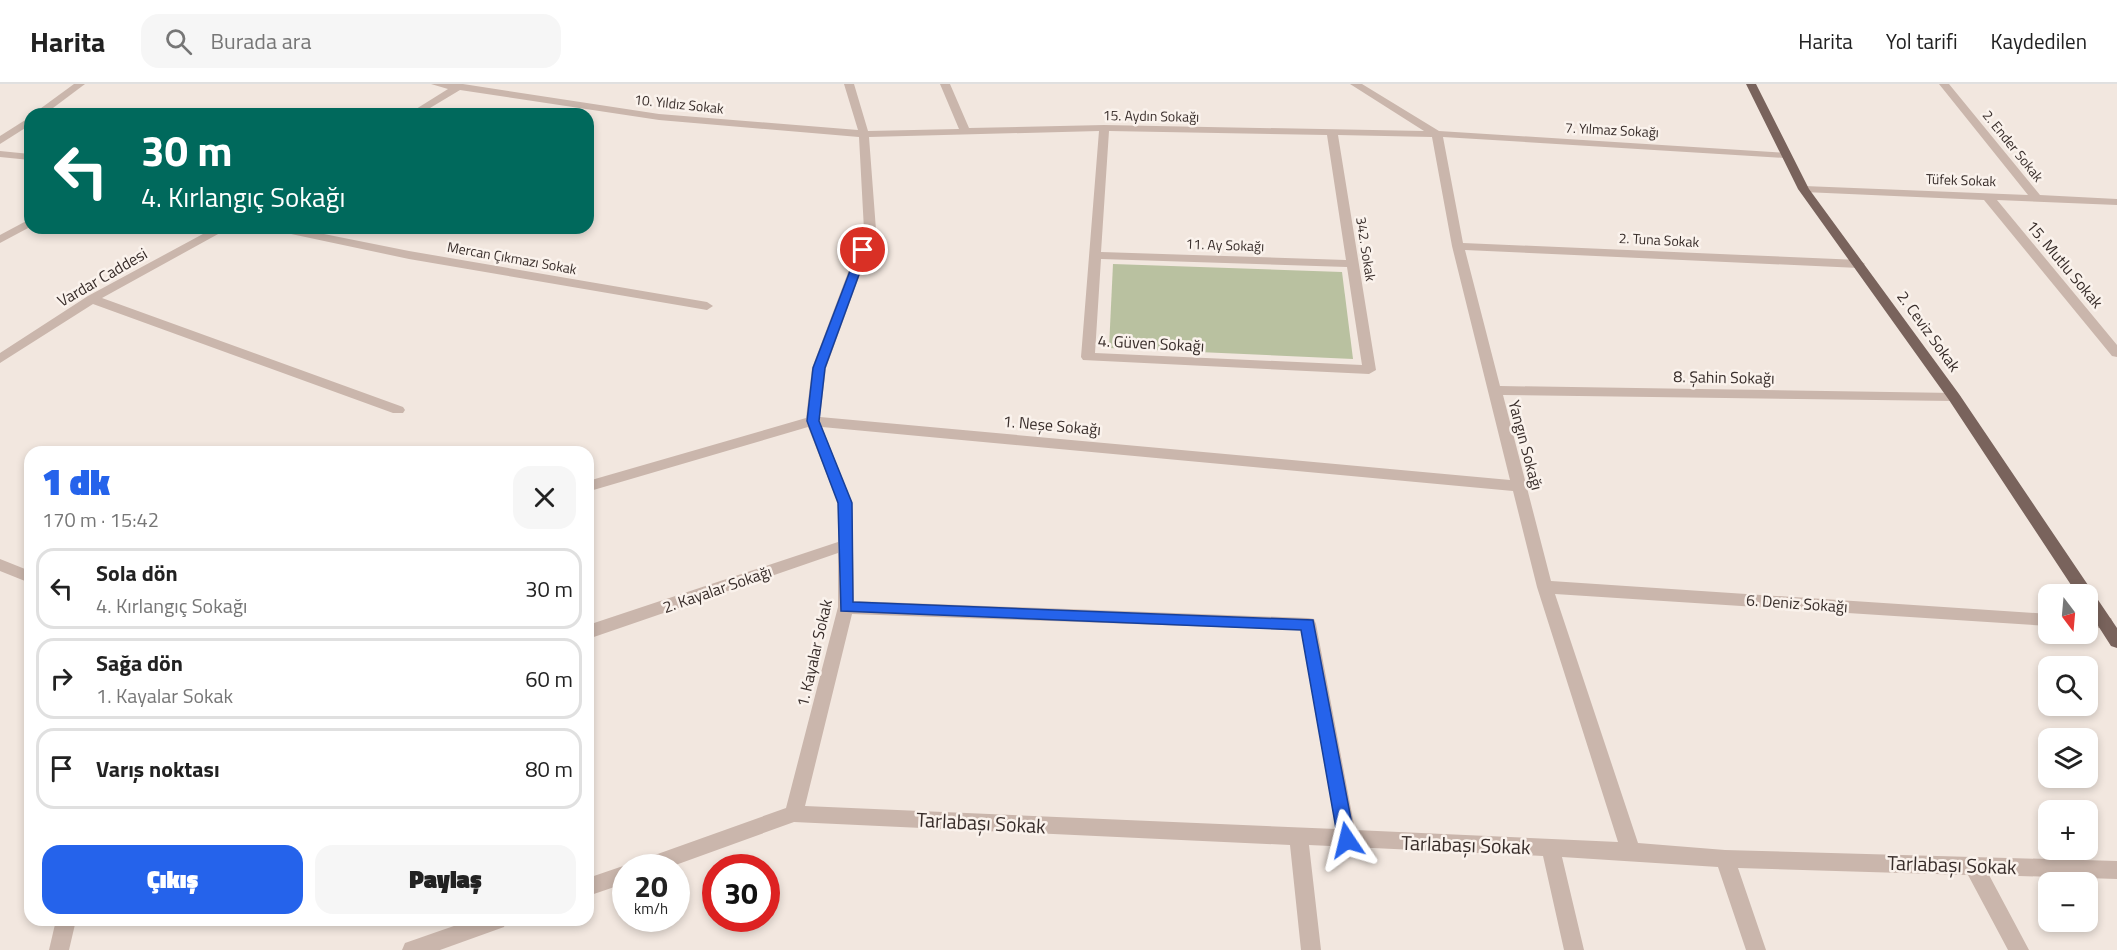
<!DOCTYPE html>
<html lang="tr">
<head>
<meta charset="utf-8">
<style>
	body { margin:0; font-family:"Titillium Web",sans-serif; background:#f6f6f6; color:#222; height:100vh; display:flex; flex-direction:column; font-size:22px; white-space:nowrap }
	* { box-sizing:border-box; margin:0 }
	p { font-size:20px; color:#767676 }
	.icon { flex:none; width:33px; height:33px; fill:none; stroke:currentColor; stroke-width:2; stroke-linecap:round; stroke-linejoin:round }
	.map { position:relative; flex:1; overflow:hidden }
	.side { position:absolute; left:24px; top:362px; width:570px; height:480px; display:flex; flex-direction:column; background:#fff; border-radius:18px; box-shadow:0 3px 9px #0003 }
	.side>* { flex:none }
	.hud { position:absolute; left:24px; top:24px; width:570px; height:126px; border-radius:18px; box-shadow:0 3px 9px #0003; background:#00695c; color:#fff; overflow:hidden }
	.needle { width:39px; rotate:164deg }
	.buttons { position:absolute; left:2038px; top:500px; display:grid; gap:12px }
	.buttons a { display:grid; place-items:center; width:60px; height:60px; border-radius:12px; background:#fff; box-shadow:0 3px 9px #0003; font-size:30px }
	.speed { position:absolute; left:612px; top:770px; display:flex; gap:12px; font-size:30px; font-weight:700; text-align:center }
	.speed>* { display:grid; place-content:center; width:78px; height:78px; border-radius:50%; background:#fff; box-shadow:0 3px 9px #0003; line-height:1 }
	.speed small { font-size:15px; font-weight:400 }
	.speed .limit { border:9px solid #d22; background:#fff; color:#111 }
	.pin { position:absolute; display:grid; place-items:center; width:51px; height:51px; color:#fff; margin:-26px; border:3px solid #fff; border-radius:50%; box-shadow:0 2px 6px #0007 }
	.me { position:absolute; width:66px; margin:-33px; rotate:350deg; stroke-linejoin:round; filter:drop-shadow(0 0 4px #0008) }
	.turn { display:flex; align-items:center; gap:21px; height:126px; padding:0 18px; font-size:27px }
	.turn .icon { width:78px; height:78px; stroke-width:2.5 }
	.turn b { display:block; font-size:42px; line-height:51px }
	.round { display:grid; place-items:center; flex:none; width:63px; height:63px; border-radius:18px; background:#f6f6f6 }
	.head { display:flex; align-items:center; justify-content:space-between; height:102px; padding:0 18px }
	h1 { font-size:36px; font-weight:800; line-height:45px; color:#2563eb }
	.button { display:flex; gap:12px; margin-top:auto; padding:12px 18px }
	.button a { flex:1; height:69px; border-radius:18px; background:#2563eb; color:#fff; font-size:24px; font-weight:800; line-height:69px; text-align:center }
	.button a+a { background:#f6f6f6; color:#222 }
	ul { padding:0; list-style:none }
	li { display:flex; align-items:center; gap:18px; height:81px; margin:0 12px 9px; padding:0 6px; border:3px solid #e0e0e0; border-radius:18px }
	li div { flex:1 }
	li b { display:block; font-size:22px }
	li em { font-style:normal }
	header { display:flex; align-items:center; gap:36px; box-sizing:border-box; height:84px; padding:0 30px; background:#fff; border-bottom:2px solid #e0e0e0 }
	header strong { font-size:28px }
	nav { display:flex; gap:33px; margin-inline-start:auto; font-size:21px }
	.search { width:420px; height:54px; background:#f6f6f6; display:flex; align-items:center; gap:15px; box-sizing:border-box; padding:0 21px; border-radius:18px; color:#767676; font-size:22px }
	.map>svg:first-child { display:block }
	.green { fill:#b9c1a0 }
	.lines { fill:none; stroke-linecap:round; stroke-linejoin:round }
	.minor { fill:#cab6ac; fill-rule:evenodd }
	.major { fill:#79635c; fill-rule:evenodd }
	.route { fill:#2563eb; stroke:#184099; stroke-width:1.5 }
	.labels { text-anchor:middle; stroke-width:5; stroke-linejoin:round; paint-order:stroke }
	.far-street-label { font-size:14px; fill:#382d2a; stroke:#faf2ec }
	.street-label { font-size:16px; fill:#382d2a; stroke:#faf2ec }
	.near-street-label { font-size:20px; fill:#382d2a; stroke:#faf2ec }
</style>
</head>
<body>
<header>
<strong>Harita</strong>
<div class="search"><svg class="icon" aria-label="search" viewBox="0 0 24 24"><circle cx="10" cy="10" r="6"/><path d="M15 15l6 6"/></svg>Burada ara</div>
<nav><a>Harita</a><a>Yol tarifi</a><a>Kaydedilen</a></nav>
</header>
<div class="map">
<svg width="2117" height="866" viewBox="0 0 2117 866">
	<rect width="100%" height="100%" fill="#f2e7df"/>
	<path class="green" d="M1113,180L1342,188L1353,275L1109,264Z"/>
	<g class="lines">
		<g class="minor">
			<path d="M74,0H85L45,30H33Z"/>
			<path d="M431,0H463L659,30L858,46L844,0H854L868,47L959,45L940,0H950L969,44L1104,41L1424,47L1350,0H1362L1439,47L1789,69V73L1785,74L1443,53L1463,159L1859,176L1865,180L1859,184L1465,166L1500,302L1954,309L1961,313L1954,317L1503,311L1551,497L2049,530V542L1555,510L1638,759L1725,766L2117,777V795L1989,791L2029,866H2008L1968,791L1738,784L1766,866H1746L1718,783L1562,773L1584,866H1564L1543,772L1309,761L1321,866H1301L1290,761L794,738L670,783H635L638,777L786,724L838,523V469L588,555V541L838,458V419L808,343L590,407L588,397L806,334L812,284L864,146L859,53L659,36L460,6L420,30H408L448,5ZM1099,47L1081,273L1083,276L1369,290L1376,286L1338,51L1432,53L1452,162L1510,396L820,333L826,284L876,146L869,53ZM1109,47L1327,51L1346,176L1101,168ZM1101,175L1347,183L1362,281L1095,269ZM822,343L1513,407L1537,503L1618,758L1355,746L1316,540L1314,535L1308,534L854,517L852,419ZM852,530L1301,546L1336,745L805,722Z"/>
			<path d="M1939,0H1949L2040,111L2117,115V121L1997,116L2117,261V273L2112,272L1984,116L1804,108L1798,105L1804,102L2028,111Z"/>
			<path d="M30,33V41L0,60V52Z"/>
			<path d="M0,67L30,70V76L0,73Z"/>
			<path d="M30,135V143L0,159V151Z"/>
			<path d="M214,144H229L102,214L403,323L405,326L403,329H393L93,220L0,279V269L88,212Z"/>
			<path d="M271,144H294L409,167L707,218L713,222L707,226L409,175L277,147Z"/>
			<path d="M0,475L30,487V499L0,487Z"/>
			<path d="M2088,532L2111,534L2113,539L2111,544H2088Z"/>
			<path d="M626,781L631,783H626V799L588,812V794Z"/>
			<path d="M56,836H76L69,866H49Z"/>
			<path d="M471,836H507L504,843L440,866H402L405,859Z"/>
		</g>
		<path class="major" d="M1746,0H1756L1809,105L1959,310L2117,544V564L2111,562L2088,526V510H2077L1949,316L1798,105Z"/>
	</g>
	<path class="route" d="M863,163L868,166L825,284L819,337L852,419L853,518L1313,536L1355,756L1353,762L1347,764L1341,762L1338,756L1301,546L841,527L838,419L807,337L813,284L858,166Z"/>
	<g class="labels">
		<g class="far-street-label">
			<text transform="translate(679 20) rotate(6)" y="5">10. Yıldız Sokak</text>
			<text transform="translate(1151 32) rotate(1)" y="5">15. Aydın Sokağı</text>
			<text transform="translate(1612 46) rotate(3)" y="5">7. Yılmaz Sokağı</text>
			<text transform="translate(2013 62) rotate(51)" y="5">2. Ender Sokak</text>
			<text transform="translate(1961 96) rotate(2)" y="5">Tüfek Sokak</text>
			<text transform="translate(1659 156) rotate(3)" y="5">2. Tuna Sokak</text>
			<text transform="translate(1225 161) rotate(2)" y="5">11. Ay Sokağı</text>
			<text transform="translate(1366 165) rotate(81)" y="5">342. Sokak</text>
			<text transform="translate(512 174) rotate(10)" y="5">Mercan Çıkmazı Sokak</text>
		</g>
		<g class="street-label">
			<text transform="translate(2065 180) rotate(50)" y="6">15. Mutlu Sokak</text>
			<text transform="translate(102 193) rotate(-30)" y="6">Vardar Caddesi</text>
			<text transform="translate(1929 247) rotate(54)" y="6">2. Ceviz Sokak</text>
			<text transform="translate(1151 259) rotate(3)" y="6">4. Güven Sokağı</text>
			<text transform="translate(1724 293) rotate(1)" y="6">8. Şahin Sokağı</text>
			<text transform="translate(1052 341) rotate(5)" y="6">1. Neşe Sokağı</text>
			<text transform="translate(1526 361) rotate(75)" y="6">Yangın Sokağı</text>
			<text transform="translate(717 505) rotate(-19)" y="6">2. Kayalar Sokağı</text>
			<text transform="translate(1797 519) rotate(4)" y="6">6. Deniz Sokağı</text>
			<text transform="translate(814 569) rotate(-77)" y="6">1. Kayalar Sokak</text>
		</g>
		<g class="near-street-label">
			<text transform="translate(981 739) rotate(3)" y="7">Tarlabaşı Sokak</text>
			<text transform="translate(1466 761) rotate(2)" y="7">Tarlabaşı Sokak</text>
			<text transform="translate(1952 781) rotate(2)" y="7">Tarlabaşı Sokak</text>
		</g>
	</g>
</svg>
<div class="buttons">
<a><svg class="needle" viewBox="-14 -14 28 28"><path d="M0-13l5 13h-10z" fill="#e53935"/><path d="M0 13l5-13h-10z" fill="#767676"/></svg></a>
<a><svg class="icon" aria-label="search" viewBox="0 0 24 24"><circle cx="10" cy="10" r="6"/><path d="M15 15l6 6"/></svg></a>
<a><svg class="icon" aria-label="layers" viewBox="0 0 24 24"><path d="M12 4l9 5-9 5-9-5zM3 14l9 5 9-5"/></svg></a>
<a>+</a>
<a>−</a>
</div>
<div class="speed"><div>20<small>km/h</small></div><div class="limit">30</div></div>
<div class="pin" style="left:863px;top:166px;background:#d93025"><svg class="icon" aria-label="arrive" viewBox="0 0 24 24"><path d="M6 21V4h12l-3 4 3 4H6"/></svg></div>
<svg class="me" style="left:1347px;top:756px" viewBox="-20 -20 40 40"><path d="M0-17L14 15 0 8-14 15z" fill="#2563eb" stroke="#fff" stroke-width="4"/></svg>
<div class="hud">
<div class="turn"><svg class="icon" aria-label="left" viewBox="0 0 24 24"><path d="M17 20v-9H6M10 6l-5 5 5 5"/></svg><div><b>30 m</b>4. Kırlangıç Sokağı</div></div>
</div>
<section class="side">
<div class="head"><div><h1>1 dk</h1><p>170 m · 15:42</p></div><a class="round"><svg class="icon" aria-label="close" viewBox="0 0 24 24"><path d="M6 6l12 12M18 6L6 18"/></svg></a></div>
<ul>
<li><svg class="icon" aria-label="left" viewBox="0 0 24 24"><path d="M17 20v-9H6M10 6l-5 5 5 5"/></svg><div><b>Sola dön</b><p>4. Kırlangıç Sokağı</p></div><em>30 m</em></li>
<li><svg class="icon" aria-label="right" viewBox="0 0 24 24"><path d="M7 20v-9h11M14 6l5 5-5 5"/></svg><div><b>Sağa dön</b><p>1. Kayalar Sokak</p></div><em>60 m</em></li>
<li><svg class="icon" aria-label="arrive" viewBox="0 0 24 24"><path d="M6 21V4h12l-3 4 3 4H6"/></svg><div><b>Varış noktası</b></div><em>80 m</em></li>
</ul>
<div class="button"><a>Çıkış</a><a>Paylaş</a></div>
</section>
</div>
</body>
</html>
